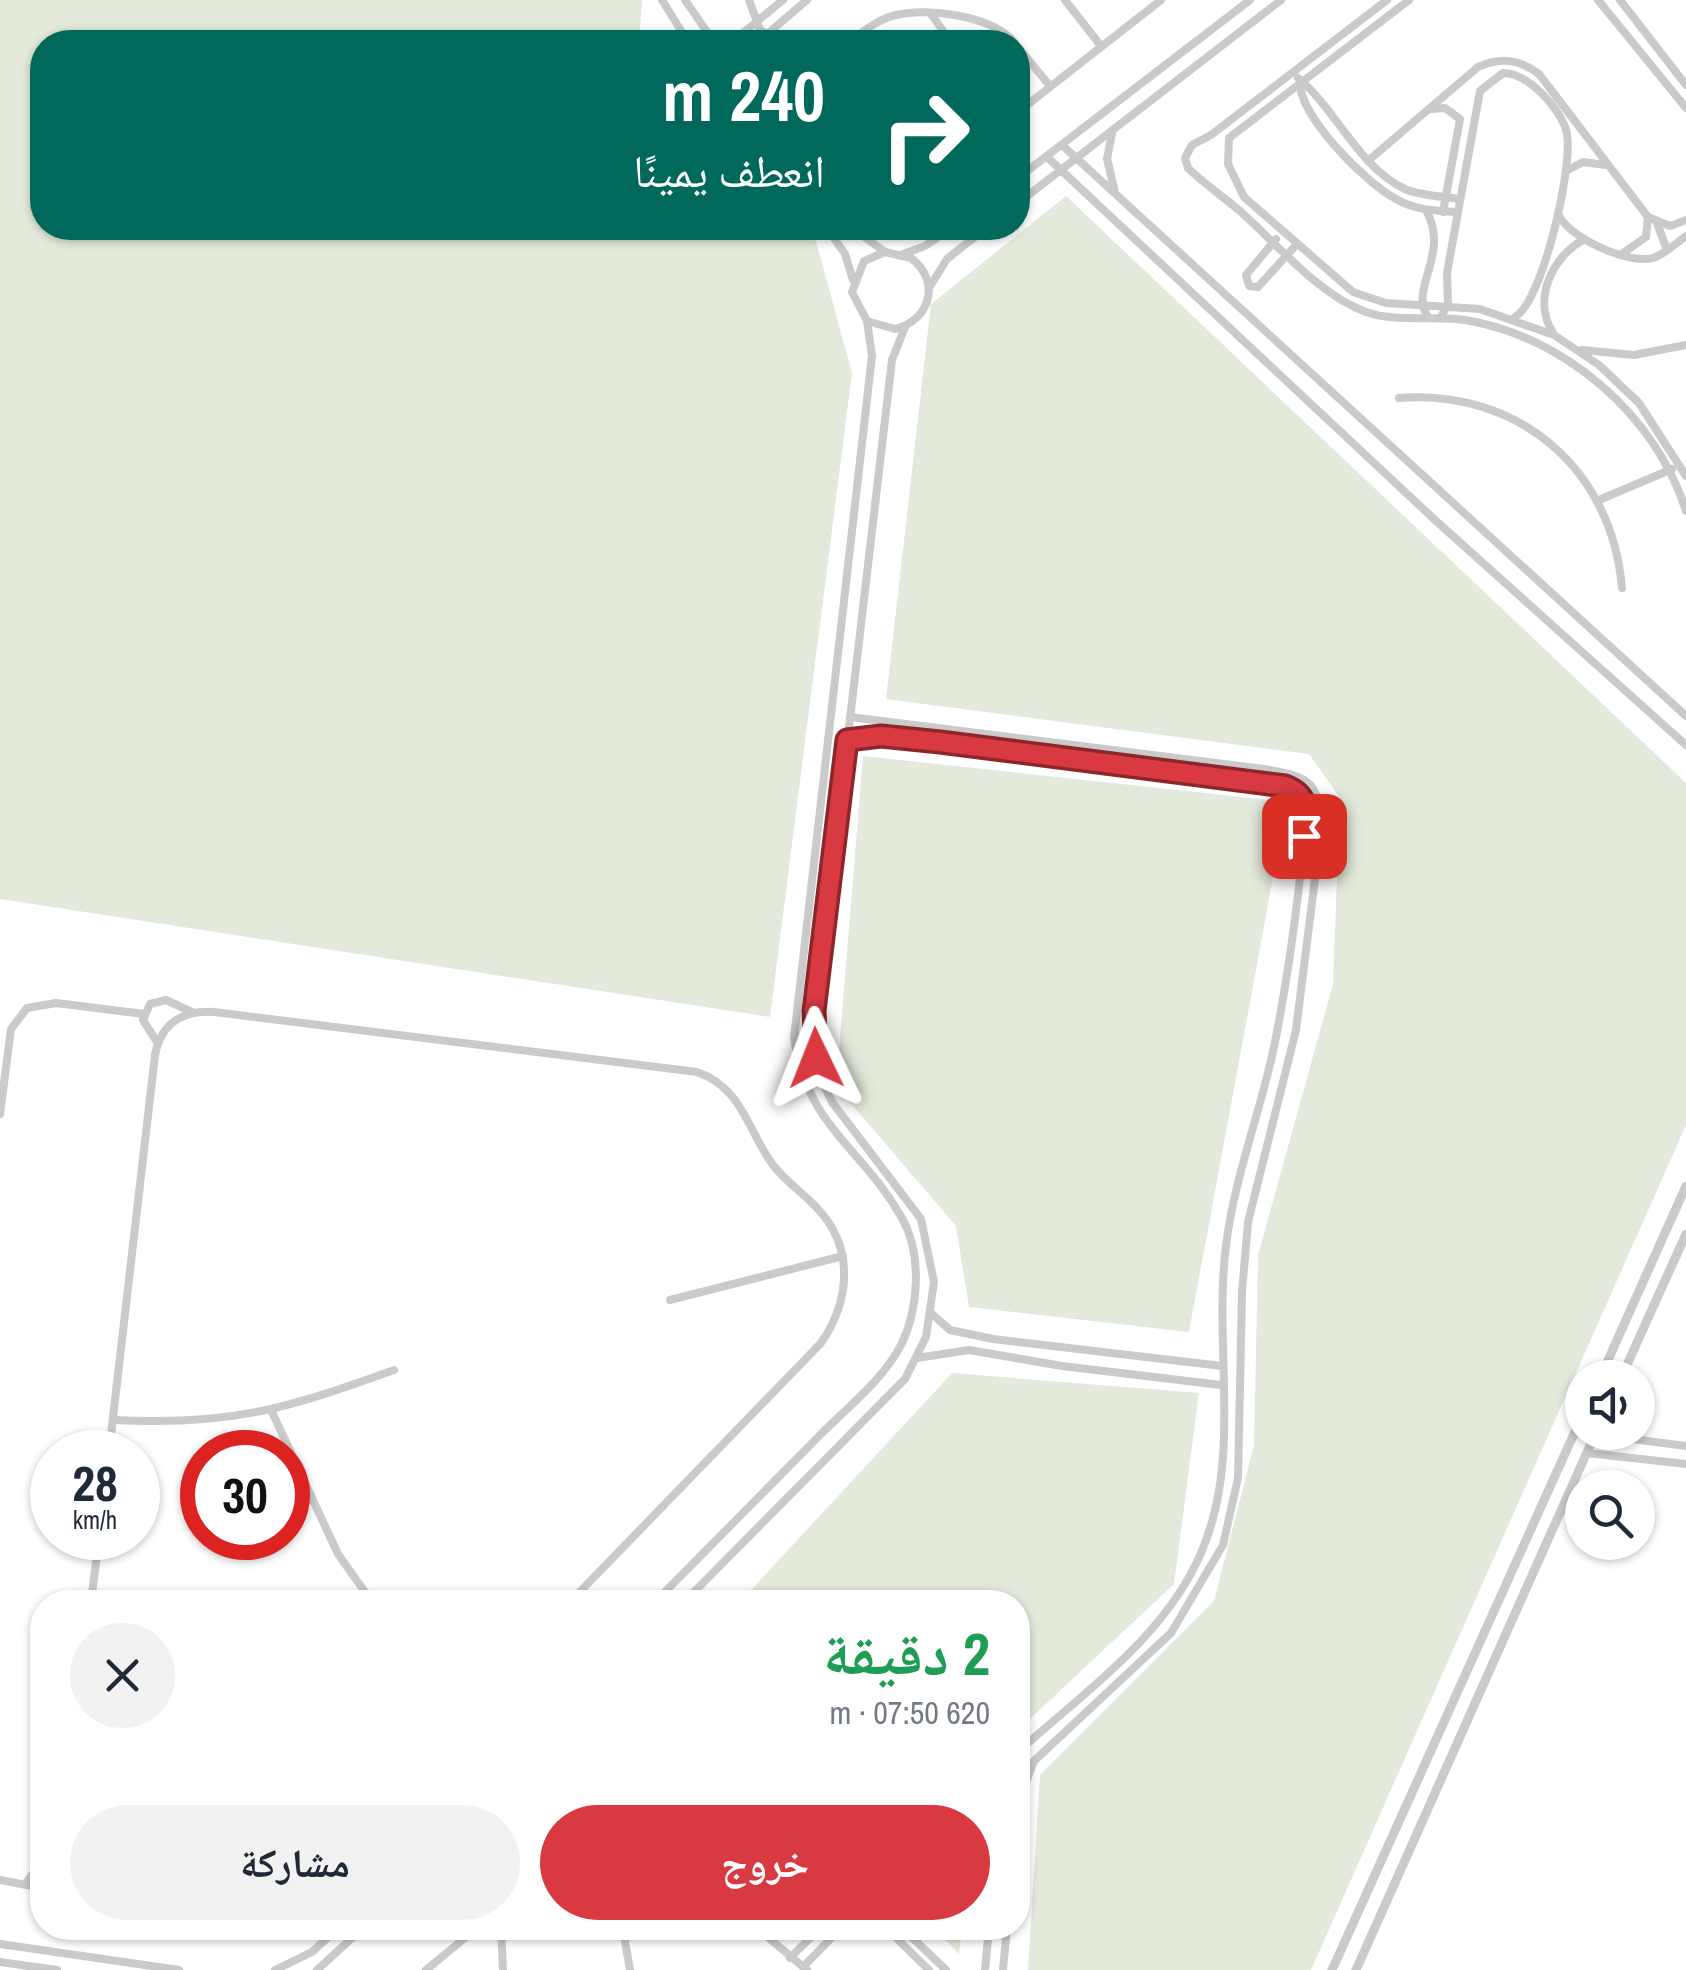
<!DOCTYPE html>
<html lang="ar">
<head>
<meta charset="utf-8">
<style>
	body { margin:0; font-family:"Archivo Narrow","Noto Naskh Arabic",sans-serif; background:#f2f2f3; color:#1f2937; direction:rtl; height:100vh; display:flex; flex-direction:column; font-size:38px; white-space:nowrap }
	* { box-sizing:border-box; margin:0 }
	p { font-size:32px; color:#747a83 }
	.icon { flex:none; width:55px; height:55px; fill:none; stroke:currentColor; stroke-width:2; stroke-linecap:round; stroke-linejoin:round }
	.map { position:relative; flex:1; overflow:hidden; direction:ltr }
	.panel { position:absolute; left:30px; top:1590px; width:1000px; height:350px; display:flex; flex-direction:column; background:#fff; border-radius:40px; box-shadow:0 2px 8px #0004; direction:rtl }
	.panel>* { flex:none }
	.guide { position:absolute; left:30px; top:30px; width:1000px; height:210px; border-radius:40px; box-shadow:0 2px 8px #0004; direction:rtl; background:#00695c; color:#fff; overflow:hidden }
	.tools { position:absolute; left:1565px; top:1360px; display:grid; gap:20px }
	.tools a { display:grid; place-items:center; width:90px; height:90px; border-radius:50%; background:#fff; box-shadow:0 2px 8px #0004; font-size:50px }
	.speed { position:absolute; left:30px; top:1430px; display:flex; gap:20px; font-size:50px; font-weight:700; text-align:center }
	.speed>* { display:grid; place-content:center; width:130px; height:130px; border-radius:50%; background:#fff; box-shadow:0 2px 8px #0004; line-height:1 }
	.speed small { font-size:25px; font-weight:400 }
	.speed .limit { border:15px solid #d22; background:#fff; color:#111 }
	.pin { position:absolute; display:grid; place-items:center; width:85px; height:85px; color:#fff; margin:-42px; border-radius:20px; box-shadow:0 5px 15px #0006 }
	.me { position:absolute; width:110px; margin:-55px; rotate:358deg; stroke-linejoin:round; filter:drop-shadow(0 0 8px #0008) }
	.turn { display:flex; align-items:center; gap:35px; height:210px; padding:0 40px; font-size:45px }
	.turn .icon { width:130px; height:130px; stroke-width:2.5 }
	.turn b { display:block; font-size:70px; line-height:85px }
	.round { display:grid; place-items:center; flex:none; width:105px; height:105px; border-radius:52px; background:#f2f2f3 }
	.headline { display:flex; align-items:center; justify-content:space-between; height:170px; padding:0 40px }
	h1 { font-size:60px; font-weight:700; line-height:75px; color:#1e9e55 }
	.primary-button { display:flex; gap:20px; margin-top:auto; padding:20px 40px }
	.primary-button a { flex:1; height:115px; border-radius:60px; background:#d93a42; color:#fff; font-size:40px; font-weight:700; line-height:115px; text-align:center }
	.primary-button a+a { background:#f2f2f3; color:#1f2937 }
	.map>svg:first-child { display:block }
	.green { fill:#e3eadb }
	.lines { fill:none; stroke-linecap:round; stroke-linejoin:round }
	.minor { stroke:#cacaca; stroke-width:8 }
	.tertiary { stroke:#cacaca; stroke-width:9 }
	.route-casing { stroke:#8d262b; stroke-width:25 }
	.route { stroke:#d93a42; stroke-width:18 }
</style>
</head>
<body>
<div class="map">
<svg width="1686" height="1970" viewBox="0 0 1686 1970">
	<rect width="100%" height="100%" fill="#fff"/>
	<g class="green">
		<path d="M0,0H642L639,42H42V228H804L816,241L852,373L770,1017L0,899Z"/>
		<path d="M1066,196L1686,783V1125L1311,1970H1028L1040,1775L1214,1601L1254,1445L1258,1255L1333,984L1340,798L1309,754L886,699L931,304Z"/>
		<path d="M863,756L1287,802L1189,1332L969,1307L956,1226L836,1086Z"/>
		<path d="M952,1373L1199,1393L1174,1584L1018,1730V1602H740Z"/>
		<path d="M934,1928H962L959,1954Z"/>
	</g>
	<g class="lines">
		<g class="minor">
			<path d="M662,0L688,42"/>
			<path d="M685,0L714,42"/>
			<path d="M749,0L760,30L781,42"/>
			<path d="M1065,0L1101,46"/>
			<path d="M1387,0L1211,135L1192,145L1185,158L1188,168C1204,184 1224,197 1241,212C1278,245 1319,295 1366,312C1398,323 1432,315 1465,320C1564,336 1656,415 1686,511"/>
			<path d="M1409,0L1229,138L1228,164L1244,197L1353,292L1386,303L1480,309L1554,335L1599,365L1639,403L1686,476"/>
			<path d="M1598,0L1686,108"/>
			<path d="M1620,0L1686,85"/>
			<path d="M931,14L951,42"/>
			<path d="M732,42L783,0"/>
			<path d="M758,42L807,0"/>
			<path d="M849,42C864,31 878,19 896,15C928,7 992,16 1014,42"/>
			<path d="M1018,47L1050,86"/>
			<path d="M1298,78C1336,109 1359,168 1405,189C1421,196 1441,196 1459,199"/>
			<path d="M1300,81C1298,116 1367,184 1396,199C1415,210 1435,211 1457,212"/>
			<path d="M1430,109L1445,108L1460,119L1443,212"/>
			<path d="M1018,112L1161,0"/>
			<path d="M1112,133L1107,159L1115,192"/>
			<path d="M1062,145L1686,716"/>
			<path d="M1047,157L1435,520L1686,745"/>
			<path d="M1369,160L1478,67C1501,57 1519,59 1539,74L1648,217L1670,226L1686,220"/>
			<path d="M1566,171L1583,162L1606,165"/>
			<path d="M1018,178L1250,0"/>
			<path d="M1018,203L1281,0"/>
			<path d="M1426,210C1451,255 1408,288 1428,317"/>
			<path d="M1558,213C1566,237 1629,265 1653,258C1665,254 1676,243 1686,236"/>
			<path d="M1657,223L1667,250"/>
			<path d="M827,228L845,254L853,280"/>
			<path d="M852,228L885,252L911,258C941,281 931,320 895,329L867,321L852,292L864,261L885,252"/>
			<path d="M1276,239L1246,275L1249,286L1258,287L1297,244"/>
			<path d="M1623,253L1646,237L1648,217"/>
			<path d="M903,254L925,246L951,228"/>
			<path d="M929,288L947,259L986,228"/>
			<path d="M1441,317L1448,304L1447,273L1480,91L1503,73C1528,73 1562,109 1567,134C1573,167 1543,301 1515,317"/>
			<path d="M1553,333C1532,300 1552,257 1583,240"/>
			<path d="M1582,350L1634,355L1686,345"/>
			<path d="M1399,398C1519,389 1612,469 1622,588"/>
			<path d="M1599,500L1672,469"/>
			<path d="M850,717L1264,769C1306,777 1317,777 1322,823L1296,1030L1248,1222L1242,1292L1238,1478L1223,1545L1171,1633L1034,1761L1023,1790L1018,1841"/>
			<path d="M847,740L881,736L941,742L1285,786L1298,793L1307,807C1300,888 1290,968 1274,1047C1260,1114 1234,1178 1226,1246C1213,1348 1243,1457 1201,1553C1165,1637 1083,1693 1018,1752"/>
			<path d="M157,1042L143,1020L150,1004L166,1000L192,1012"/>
			<path d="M0,1114L11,1029L27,1008L56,1003L144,1014"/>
			<path d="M670,1300L843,1256"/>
			<path d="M932,1314L950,1330L993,1339L1222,1366"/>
			<path d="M917,1358L969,1350L1062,1366L1221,1385"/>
			<path d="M272,1412L338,1554L372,1602"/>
			<path d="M113,1420C230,1426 286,1409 394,1370"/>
			<path d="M1595,1434L1686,1446"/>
			<path d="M109,1452L155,1055C161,1023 183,1010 214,1012L697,1072C743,1088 747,1130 773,1165C786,1182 803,1193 817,1208C855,1248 850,1301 821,1343L570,1602"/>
			<path d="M1587,1453L1686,1464"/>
			<path d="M91,1602L99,1538"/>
			<path d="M655,1602C710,1546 766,1490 821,1434C849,1406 884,1379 902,1343C919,1307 922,1254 902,1218C862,1147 808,1129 794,1038L872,356L867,321"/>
			<path d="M684,1602L905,1379L926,1337L934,1282L921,1219L832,1102L822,1081L813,1035L892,360L905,327"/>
			<path d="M0,1880L42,1888"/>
			<path d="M26,1883L42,1862"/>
			<path d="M501,1928L503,1970"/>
			<path d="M757,1928L807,1970"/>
			<path d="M886,1928L929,1970"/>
			<path d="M902,1928L946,1970"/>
			<path d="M625,1941L630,1970"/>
			<path d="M0,1944L179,1970"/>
			<path d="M790,1958L820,1928"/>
			<path d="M0,1962L57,1970"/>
			<path d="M803,1967L841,1928"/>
			<path d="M275,1970L312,1952L338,1928"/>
			<path d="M317,1970L363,1928"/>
			<path d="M426,1970L477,1928"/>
			<path d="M985,1970L989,1928"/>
			<path d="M1003,1970L1007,1928"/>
		</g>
		<g class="tertiary">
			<path d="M1600,1378L1686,1186"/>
			<path d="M1621,1378L1686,1234"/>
			<path d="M1332,1970L1582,1416"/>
			<path d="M1356,1970L1596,1432"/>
		</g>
	</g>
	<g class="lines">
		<defs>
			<path id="route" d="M816,1058L814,1011L847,740L881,736L940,742L1285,786C1310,795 1306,813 1304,836"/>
		</defs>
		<use href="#route" class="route-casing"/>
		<use href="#route" class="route"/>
	</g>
</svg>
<div class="tools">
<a><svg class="icon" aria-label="sound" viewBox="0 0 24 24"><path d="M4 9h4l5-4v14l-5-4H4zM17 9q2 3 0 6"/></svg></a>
<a><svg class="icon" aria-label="search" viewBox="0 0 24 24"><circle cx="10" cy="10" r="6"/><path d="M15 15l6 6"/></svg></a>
</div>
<div class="speed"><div>28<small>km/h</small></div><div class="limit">30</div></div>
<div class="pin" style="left:1304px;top:836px;background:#d93025"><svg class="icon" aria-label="arrive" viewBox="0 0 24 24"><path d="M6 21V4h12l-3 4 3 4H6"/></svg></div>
<svg class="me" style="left:816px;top:1058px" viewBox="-20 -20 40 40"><path d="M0-17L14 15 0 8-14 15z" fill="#d93a42" stroke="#fff" stroke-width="4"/></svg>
<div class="guide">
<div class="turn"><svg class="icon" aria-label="right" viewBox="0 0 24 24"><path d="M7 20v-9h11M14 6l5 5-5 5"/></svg><div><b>240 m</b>انعطف يمينًا</div></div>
</div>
<section class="panel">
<div class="headline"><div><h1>2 دقيقة</h1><p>620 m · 07:50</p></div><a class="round"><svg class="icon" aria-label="close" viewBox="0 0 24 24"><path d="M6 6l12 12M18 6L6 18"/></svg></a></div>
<div class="primary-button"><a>خروج</a><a>مشاركة</a></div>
</section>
</div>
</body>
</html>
